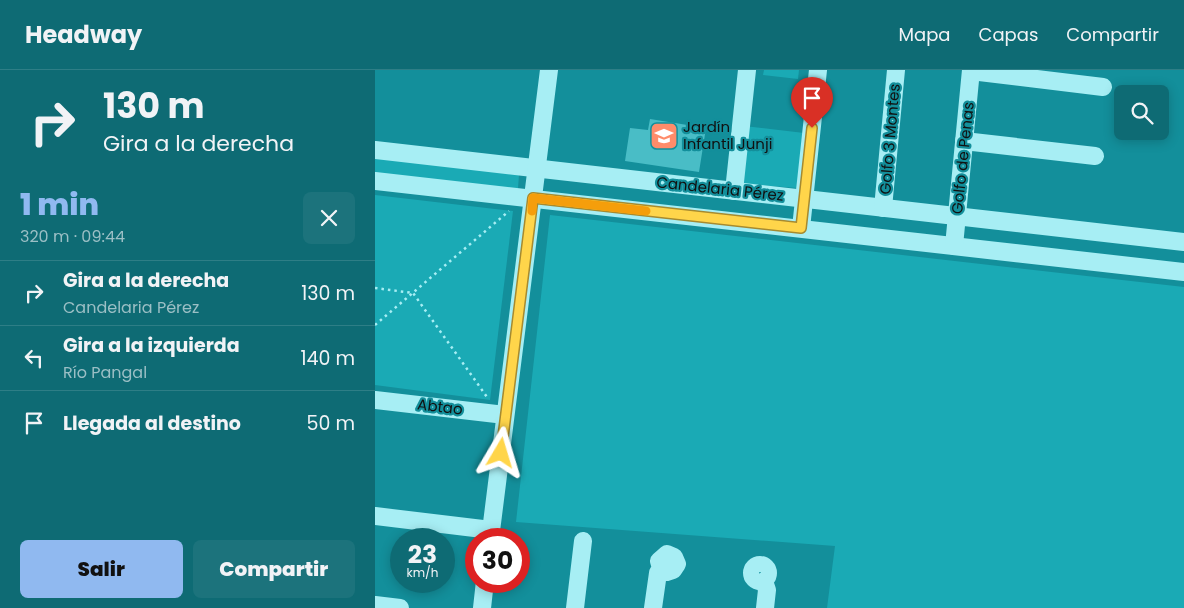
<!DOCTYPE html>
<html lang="es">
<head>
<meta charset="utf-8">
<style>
	body { margin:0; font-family:Poppins,sans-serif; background:#1c737c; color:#f1f3f6; height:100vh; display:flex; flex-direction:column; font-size:19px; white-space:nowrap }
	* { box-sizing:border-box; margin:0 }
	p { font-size:16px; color:#9bbfc5 }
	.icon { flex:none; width:28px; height:28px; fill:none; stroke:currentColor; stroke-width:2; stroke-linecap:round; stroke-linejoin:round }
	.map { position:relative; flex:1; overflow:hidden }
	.panel { display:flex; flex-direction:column; background:#0e6b74; width:375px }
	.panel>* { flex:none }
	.top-card { background:#0e6b74; color:#f1f3f6; overflow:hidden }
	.fabs { position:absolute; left:739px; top:15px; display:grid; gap:10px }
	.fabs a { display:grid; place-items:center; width:55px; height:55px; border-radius:8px; background:#0e6b74; box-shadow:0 2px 12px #0003; font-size:25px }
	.speed { position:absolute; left:15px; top:458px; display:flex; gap:10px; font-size:25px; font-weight:700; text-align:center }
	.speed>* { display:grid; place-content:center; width:65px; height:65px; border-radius:50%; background:#0e6b74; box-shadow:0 2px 12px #0003; line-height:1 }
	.speed small { font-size:12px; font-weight:400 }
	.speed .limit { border:8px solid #d22; background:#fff; color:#111 }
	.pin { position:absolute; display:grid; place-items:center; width:42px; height:42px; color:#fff; margin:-51px -21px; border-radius:50% 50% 50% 0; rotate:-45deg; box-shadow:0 0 5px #0007 }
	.pin .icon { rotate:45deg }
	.me { position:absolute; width:55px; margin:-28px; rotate:7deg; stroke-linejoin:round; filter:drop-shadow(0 0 4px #0008) }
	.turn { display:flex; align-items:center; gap:18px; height:105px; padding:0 20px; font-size:22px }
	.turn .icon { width:65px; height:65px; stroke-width:2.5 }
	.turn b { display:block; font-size:35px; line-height:42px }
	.round { display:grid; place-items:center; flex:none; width:52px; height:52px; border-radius:8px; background:#1c737c }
	.head { display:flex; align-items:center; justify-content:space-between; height:85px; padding:0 20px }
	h1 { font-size:30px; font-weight:800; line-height:38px; color:#90b9f0 }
	.primary-button { display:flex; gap:10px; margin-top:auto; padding:10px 20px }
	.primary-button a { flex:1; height:58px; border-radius:8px; background:#90b9f0; color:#111; font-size:20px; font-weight:800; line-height:58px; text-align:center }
	.primary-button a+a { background:#1c737c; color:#f1f3f6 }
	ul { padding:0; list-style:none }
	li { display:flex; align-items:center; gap:15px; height:65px; padding:0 20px; border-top:1px solid #2e7e86 }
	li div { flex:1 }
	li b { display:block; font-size:19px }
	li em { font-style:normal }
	header { display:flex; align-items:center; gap:30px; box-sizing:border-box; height:70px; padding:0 25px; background:#0e6b74; border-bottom:1px solid #2e7e86 }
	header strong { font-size:24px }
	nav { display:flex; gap:28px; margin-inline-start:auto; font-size:18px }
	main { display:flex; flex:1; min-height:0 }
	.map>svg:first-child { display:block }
	.green { fill:#1aaab5 }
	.building { fill:#49bdc6 }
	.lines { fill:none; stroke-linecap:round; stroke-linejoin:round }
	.path { stroke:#a7eef4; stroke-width:2.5; stroke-dasharray:2.5 4; stroke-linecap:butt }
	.minor { stroke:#a7eef4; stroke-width:18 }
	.route-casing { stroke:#a68a30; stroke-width:12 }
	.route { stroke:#ffd54a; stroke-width:9 }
	.slow { stroke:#f59e0b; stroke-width:9 }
	.labels { text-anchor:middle; stroke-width:4.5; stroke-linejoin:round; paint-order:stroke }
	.poi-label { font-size:15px; fill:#111; stroke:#138f9b; text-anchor:start }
	.street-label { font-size:15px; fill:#111; stroke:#138f9b }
</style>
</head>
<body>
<header>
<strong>Headway</strong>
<nav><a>Mapa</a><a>Capas</a><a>Compartir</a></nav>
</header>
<main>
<section class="panel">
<div class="top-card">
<div class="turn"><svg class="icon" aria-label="right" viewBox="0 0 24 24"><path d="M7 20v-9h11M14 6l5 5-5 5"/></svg><div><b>130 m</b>Gira a la derecha</div></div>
</div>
<div class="head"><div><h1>1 min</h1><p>320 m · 09:44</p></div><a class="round"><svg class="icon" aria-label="close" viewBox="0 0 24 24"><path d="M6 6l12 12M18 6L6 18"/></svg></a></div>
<ul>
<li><svg class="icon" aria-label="right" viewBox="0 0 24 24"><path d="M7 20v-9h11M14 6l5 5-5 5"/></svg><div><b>Gira a la derecha</b><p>Candelaria Pérez</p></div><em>130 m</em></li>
<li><svg class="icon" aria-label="left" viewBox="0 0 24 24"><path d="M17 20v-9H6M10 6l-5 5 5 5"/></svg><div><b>Gira a la izquierda</b><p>Río Pangal</p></div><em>140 m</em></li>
<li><svg class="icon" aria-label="arrive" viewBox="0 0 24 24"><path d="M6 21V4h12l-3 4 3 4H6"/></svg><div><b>Llegada al destino</b></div><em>50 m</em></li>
</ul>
<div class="primary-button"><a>Salir</a><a>Compartir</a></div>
</section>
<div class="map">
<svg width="809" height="538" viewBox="0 0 809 538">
	<rect width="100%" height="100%" fill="#138f9b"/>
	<g class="green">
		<path d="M389,0H424L423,9L388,5Z"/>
		<path d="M369,56L429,63L422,118L371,114L366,112Z"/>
		<path d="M0,87L144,104L143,119L0,103Z"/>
		<path d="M0,125L138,141L115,330L0,315Z"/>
		<path d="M175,145L809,217V538H452L460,476L141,452Z"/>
	</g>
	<path class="building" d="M275,49L331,58L324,102L250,91L255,58L273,60Z"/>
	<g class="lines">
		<g class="path">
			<path d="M0,218L38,223L112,327"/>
			<path d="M0,255L134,141"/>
		</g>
		<g class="minor">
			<path d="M596,1L728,17"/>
			<path d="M589,71L720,86"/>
			<path d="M0,80L809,172"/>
			<path d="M0,111L809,202"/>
			<path d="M359,121L372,0"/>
			<path d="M508,138L521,0"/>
			<path d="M426,158L443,0"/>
			<path d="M579,176L596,0"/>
			<path d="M0,330L130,345"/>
			<path d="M0,446L116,460"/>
			<path d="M115,469L174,0"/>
			<circle cx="385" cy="503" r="8"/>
			<path d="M389,511L392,520L390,538"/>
			<path d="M0,535L25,538"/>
			<path d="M107,538L110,511"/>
			<path d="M200,538L208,471"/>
			<path d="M278,538L283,503L286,498L284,491L292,484L299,487L302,494L298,500L292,502L286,498"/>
		</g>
	</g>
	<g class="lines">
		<defs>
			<path id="route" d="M126,383L158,128L426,158L437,58"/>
		</defs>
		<use href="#route" class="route-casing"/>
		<use href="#route" class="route"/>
		<path class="slow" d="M157,141L158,128L271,141"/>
	</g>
	<defs>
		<symbol id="school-square" viewBox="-11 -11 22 22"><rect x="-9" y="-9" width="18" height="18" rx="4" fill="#ff8c6a" stroke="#138f9b"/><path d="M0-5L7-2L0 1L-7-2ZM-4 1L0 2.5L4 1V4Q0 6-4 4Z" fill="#fff"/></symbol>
	</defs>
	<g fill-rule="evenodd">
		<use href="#school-square" x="273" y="50" width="32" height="32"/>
	</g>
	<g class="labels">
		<g class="poi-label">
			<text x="308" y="62">Jardín<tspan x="308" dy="17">Infantil Junji</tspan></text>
		</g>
		<g class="street-label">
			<text transform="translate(515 69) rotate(-85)" y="5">Golfo 3 Montes</text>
			<text transform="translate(588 88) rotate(-84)" y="5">Golfo de Penas</text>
			<text transform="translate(345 119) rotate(6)" y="5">Candelaria Pérez</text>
			<text transform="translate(65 337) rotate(7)" y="5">Abtao</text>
		</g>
	</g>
</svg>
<div class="fabs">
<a><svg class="icon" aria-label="search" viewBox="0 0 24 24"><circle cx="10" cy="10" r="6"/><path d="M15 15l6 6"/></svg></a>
</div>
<div class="speed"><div>23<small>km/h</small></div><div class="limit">30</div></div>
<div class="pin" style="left:437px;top:58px;background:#d93025"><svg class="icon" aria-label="arrive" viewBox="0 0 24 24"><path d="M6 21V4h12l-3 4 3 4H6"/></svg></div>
<svg class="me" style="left:126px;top:383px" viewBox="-20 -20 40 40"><path d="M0-17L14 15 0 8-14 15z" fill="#ffd54a" stroke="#fff" stroke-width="4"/></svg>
</div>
</main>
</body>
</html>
